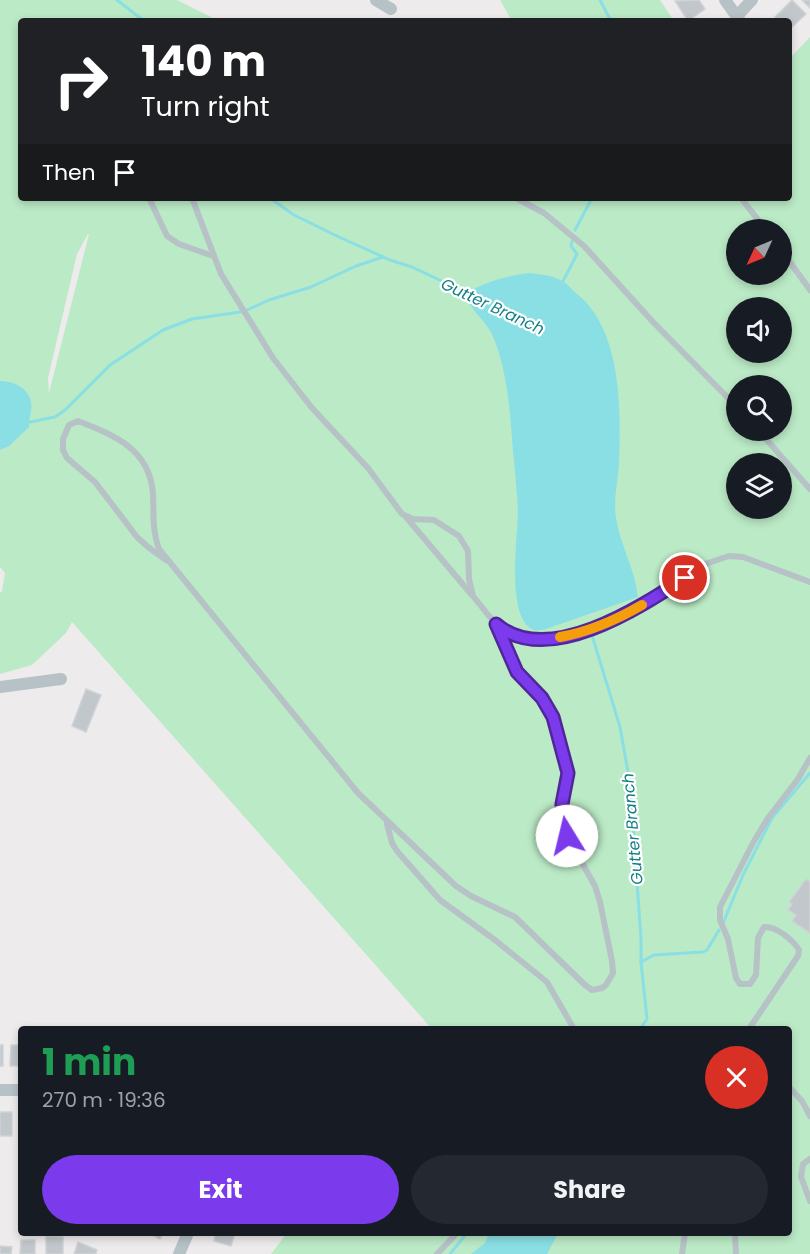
<!DOCTYPE html>
<html lang="en">
<head>
<meta charset="utf-8">
<style>
	body { margin:0; font-family:Poppins,sans-serif; background:#242831; color:#f1f3f6; height:100vh; display:flex; flex-direction:column; font-size:22px; white-space:nowrap }
	* { box-sizing:border-box; margin:0 }
	p { font-size:20px; color:#9ea1a6 }
	.icon { flex:none; width:33px; height:33px; fill:none; stroke:currentColor; stroke-width:2; stroke-linecap:round; stroke-linejoin:round }
	.map { position:relative; flex:1; overflow:hidden }
	.drawer { position:absolute; left:18px; top:1026px; width:774px; height:210px; display:flex; flex-direction:column; background:#171b24; border-radius:6px; box-shadow:0 3px 9px #0003 }
	.drawer>* { flex:none }
	.guide { position:absolute; left:18px; top:18px; width:774px; height:183px; border-radius:6px; box-shadow:0 3px 9px #0003; background:#202124; color:#fff; overflow:hidden }
	.needle { width:39px; rotate:226deg }
	.tools { position:absolute; left:726px; top:219px; display:grid; gap:12px }
	.tools a { display:grid; place-items:center; width:66px; height:66px; border-radius:50%; background:#171b24; box-shadow:0 3px 9px #0003; font-size:30px }
	.pin { position:absolute; display:grid; place-items:center; width:51px; height:51px; color:#fff; margin:-26px; border:3px solid #fff; border-radius:50%; box-shadow:0 2px 6px #0007 }
	.me { position:absolute; width:66px; margin:-33px; rotate:351deg; stroke-linejoin:round; filter:drop-shadow(0 0 4px #0008) }
	.turn { display:flex; align-items:center; gap:21px; height:126px; padding:0 24px; font-size:27px }
	.turn .icon { width:78px; height:78px; stroke-width:2.5 }
	.turn b { display:block; font-size:42px; line-height:51px }
	.then { display:flex; align-items:center; height:57px; padding:0 24px; background:#0003; gap:12px; font-size:22px }
	.round { display:grid; place-items:center; flex:none; width:63px; height:63px; border-radius:32px; background:#242831 }
	.summary { display:flex; align-items:center; justify-content:space-between; height:102px; padding:0 24px }
	h1 { font-size:36px; font-weight:700; line-height:45px; color:#1e9e55 }
	.primary-button { display:flex; gap:12px; margin-top:auto; padding:12px 24px }
	.primary-button a { flex:1; height:69px; border-radius:36px; background:#7c3aed; color:#fff; font-size:24px; font-weight:700; line-height:69px; text-align:center }
	.primary-button a+a { background:#242831; color:#f1f3f6 }
	.map>svg:first-child { display:block }
	.green { fill:#bbeac6; fill-rule:evenodd }
	.water { fill:#8adfe5 }
	.lines { fill:none; stroke-linecap:round; stroke-linejoin:round }
	.stream { stroke:#8adfe5; stroke-width:3 }
	.building { fill:#c2c7cb; stroke:#cfd3d7; stroke-width:1.5 }
	.lane { stroke:#b7c2c7; stroke-width:6 }
	.street { stroke:#b7c2c7; stroke-width:12 }
	.route-casing { stroke:#51269a; stroke-width:15 }
	.route { stroke:#7c3aed; stroke-width:10 }
	.slow { stroke:#f59e0b; stroke-width:10 }
	.labels { text-anchor:middle; stroke-width:4.5; stroke-linejoin:round; paint-order:stroke }
	.water-label { font-size:16px; font-style:italic; fill:#147f85; stroke:#fff }
</style>
</head>
<body>
<div class="map">
<svg width="810" height="1254" viewBox="0 0 810 1254">
	<rect width="100%" height="100%" fill="#eeebec"/>
	<g class="green">
		<path d="M0,0H177L219,21H21V198H789V59L810,37V1254H271L287,1233H789V1029H432L72,622L66,633L32,665L0,674V593L2,591L5,573L0,567ZM736,230H782V274H736ZM88,234H89L49,393L48,378L77,254ZM736,308H782V352H736ZM736,386H782V430H736ZM736,464H782V508H736Z"/>
		<path d="M500,0H660L674,21H512Z"/>
	</g>
	<g class="water">
		<path d="M531,273C541,275 553,275 562,281C567,283 571,289 576,293C622,329 621,409 619,463C618,481 613,500 616,518C620,545 635,569 638,597L543,630C540,630 537,631 534,630C505,620 518,535 518,511C517,491 515,471 513,451C510,413 508,374 494,339C487,320 470,312 465,293C486,282 508,275 531,273Z"/>
		<path d="M0,381C13,381 28,387 31,402C33,410 28,419 29,427L9,446L0,450Z"/>
		<path d="M489,1233H558L547,1254H471L485,1243Z"/>
	</g>
	<g class="lines">
		<g class="stream">
			<path d="M117,0L144,21"/>
			<path d="M600,0L611,21"/>
			<path d="M270,198L294,215L339,237L390,260L412,267L467,293"/>
			<path d="M575,230L592,198"/>
			<path d="M562,283L577,254L571,246L572,241"/>
			<path d="M247,310L269,300L311,287L356,266L383,257"/>
			<path d="M25,423L55,417L65,410L110,365L163,330L192,319L240,312"/>
			<path d="M591,632L620,727L630,783L641,939V962L647,1019L640,1029"/>
			<path d="M724,921L743,875L772,818L810,773"/>
			<path d="M641,962L654,955L703,952L707,950L719,930"/>
			<path d="M450,1254L467,1233"/>
		</g>
	</g>
	<g class="building">
		<path d="M699,0L705,9L688,21L675,1Z"/>
		<path d="M792,0L806,14L789,30V21H779L775,17Z"/>
		<path d="M802,0H810V8Z"/>
		<path d="M86,689L101,695L86,732L72,726Z"/>
		<path d="M806,879L810,882V933L792,921L796,915L788,910L792,904L789,902Z"/>
		<rect x="0" y="1045" width="3" height="21"/>
		<path d="M11,1045H21V1066H10Z"/>
		<rect x="0" y="1112" width="12" height="24"/>
		<path d="M149,1233H163L160,1239Z"/>
		<path d="M216,1233H235L231,1246L214,1241Z"/>
		<path d="M46,1236L63,1237V1254H46Z"/>
		<path d="M21,1240H35V1254H20Z"/>
		<path d="M78,1242L97,1250L96,1254H74Z"/>
		<path d="M0,1246L12,1247L11,1254H0Z"/>
	</g>
	<g class="lines">
		<g class="lane">
			<path d="M149,198L167,236L179,244L213,256"/>
			<path d="M192,198L221,274L273,358L312,408L368,468L402,514L413,519L434,520L459,536L468,551L469,579L473,596L489,616L503,630L511,634L536,639L567,636L585,631L624,615L705,564L729,556L743,557L810,582"/>
			<path d="M516,198L544,213L584,246L653,322L736,406"/>
			<path d="M741,198L766,230"/>
			<path d="M782,251L810,290"/>
			<path d="M758,430L810,489"/>
			<path d="M406,517L471,594"/>
			<path d="M166,560L148,547L137,537L95,482L67,458L63,450V439L69,425L78,421C114,435 150,449 153,494C154,514 152,531 159,549L358,793L456,886L471,896L515,917L585,985L592,990L602,988L606,985L613,973L612,961L600,902L595,886L567,836L562,821V804L568,773L553,717L542,697L517,671L496,624"/>
			<path d="M387,824L392,843L397,851L440,900L495,940L547,982L574,1029"/>
			<path d="M749,1029L798,956L799,950C793,940 776,926 764,927L758,938L756,975L750,984H740L736,978L728,939L720,920V907L753,843L768,818L798,779L810,758"/>
			<path d="M789,1087L802,1101L810,1116"/>
			<path d="M810,1159L803,1164L801,1177L810,1201"/>
			<path d="M735,1233L736,1254"/>
			<path d="M437,1254L457,1233"/>
			<path d="M682,1254L685,1233"/>
		</g>
		<g class="street">
			<path d="M376,0L391,9"/>
			<path d="M725,0L740,21"/>
			<path d="M737,16L752,0"/>
			<path d="M0,687L61,679"/>
			<path d="M0,1090H21"/>
			<path d="M179,1254L188,1233"/>
		</g>
	</g>
	<g class="lines">
		<defs>
			<path id="route" d="M567,836L562,821V804L568,773L553,717L542,698L517,672L496,624C547,668 639,608 685,578"/>
		</defs>
		<use href="#route" class="route-casing"/>
		<use href="#route" class="route"/>
		<path class="slow" d="M560,637C588,632 618,619 642,605"/>
	</g>
	<g class="labels">
		<g class="water-label">
			<text transform="translate(493 306) rotate(25)" y="6">Gutter Branch</text>
			<text transform="translate(632 829) rotate(-95)" y="6">Gutter Branch</text>
		</g>
	</g>
</svg>
<div class="tools">
<a><svg class="needle" viewBox="-14 -14 28 28"><path d="M0-13l5 13h-10z" fill="#e53935"/><path d="M0 13l5-13h-10z" fill="#9ea1a6"/></svg></a>
<a><svg class="icon" aria-label="sound" viewBox="0 0 24 24"><path d="M4 9h4l5-4v14l-5-4H4zM17 9q2 3 0 6"/></svg></a>
<a><svg class="icon" aria-label="search" viewBox="0 0 24 24"><circle cx="10" cy="10" r="6"/><path d="M15 15l6 6"/></svg></a>
<a><svg class="icon" aria-label="layers" viewBox="0 0 24 24"><path d="M12 4l9 5-9 5-9-5zM3 14l9 5 9-5"/></svg></a>
</div>
<div class="pin" style="left:685px;top:578px;background:#d93025"><svg class="icon" aria-label="arrive" viewBox="0 0 24 24"><path d="M6 21V4h12l-3 4 3 4H6"/></svg></div>
<svg class="me" style="left:567px;top:836px" viewBox="-20 -20 40 40"><circle r="19" fill="#fff"/><path d="M0-13L10 11 0 6-10 11z" fill="#7c3aed"/></svg>
<div class="guide">
<div class="turn"><svg class="icon" aria-label="right" viewBox="0 0 24 24"><path d="M7 20v-9h11M14 6l5 5-5 5"/></svg><div><b>140 m</b>Turn right</div></div>
<div class="then">Then<svg class="icon" aria-label="arrive" viewBox="0 0 24 24"><path d="M6 21V4h12l-3 4 3 4H6"/></svg></div>
</div>
<section class="drawer">
<div class="summary"><div><h1>1 min</h1><p>270 m · 19:36</p></div><a class="round" style="background:#d93025;color:#fff"><svg class="icon" aria-label="close" viewBox="0 0 24 24"><path d="M6 6l12 12M18 6L6 18"/></svg></a></div>
<div class="primary-button"><a>Exit</a><a>Share</a></div>
</section>
</div>
</body>
</html>
